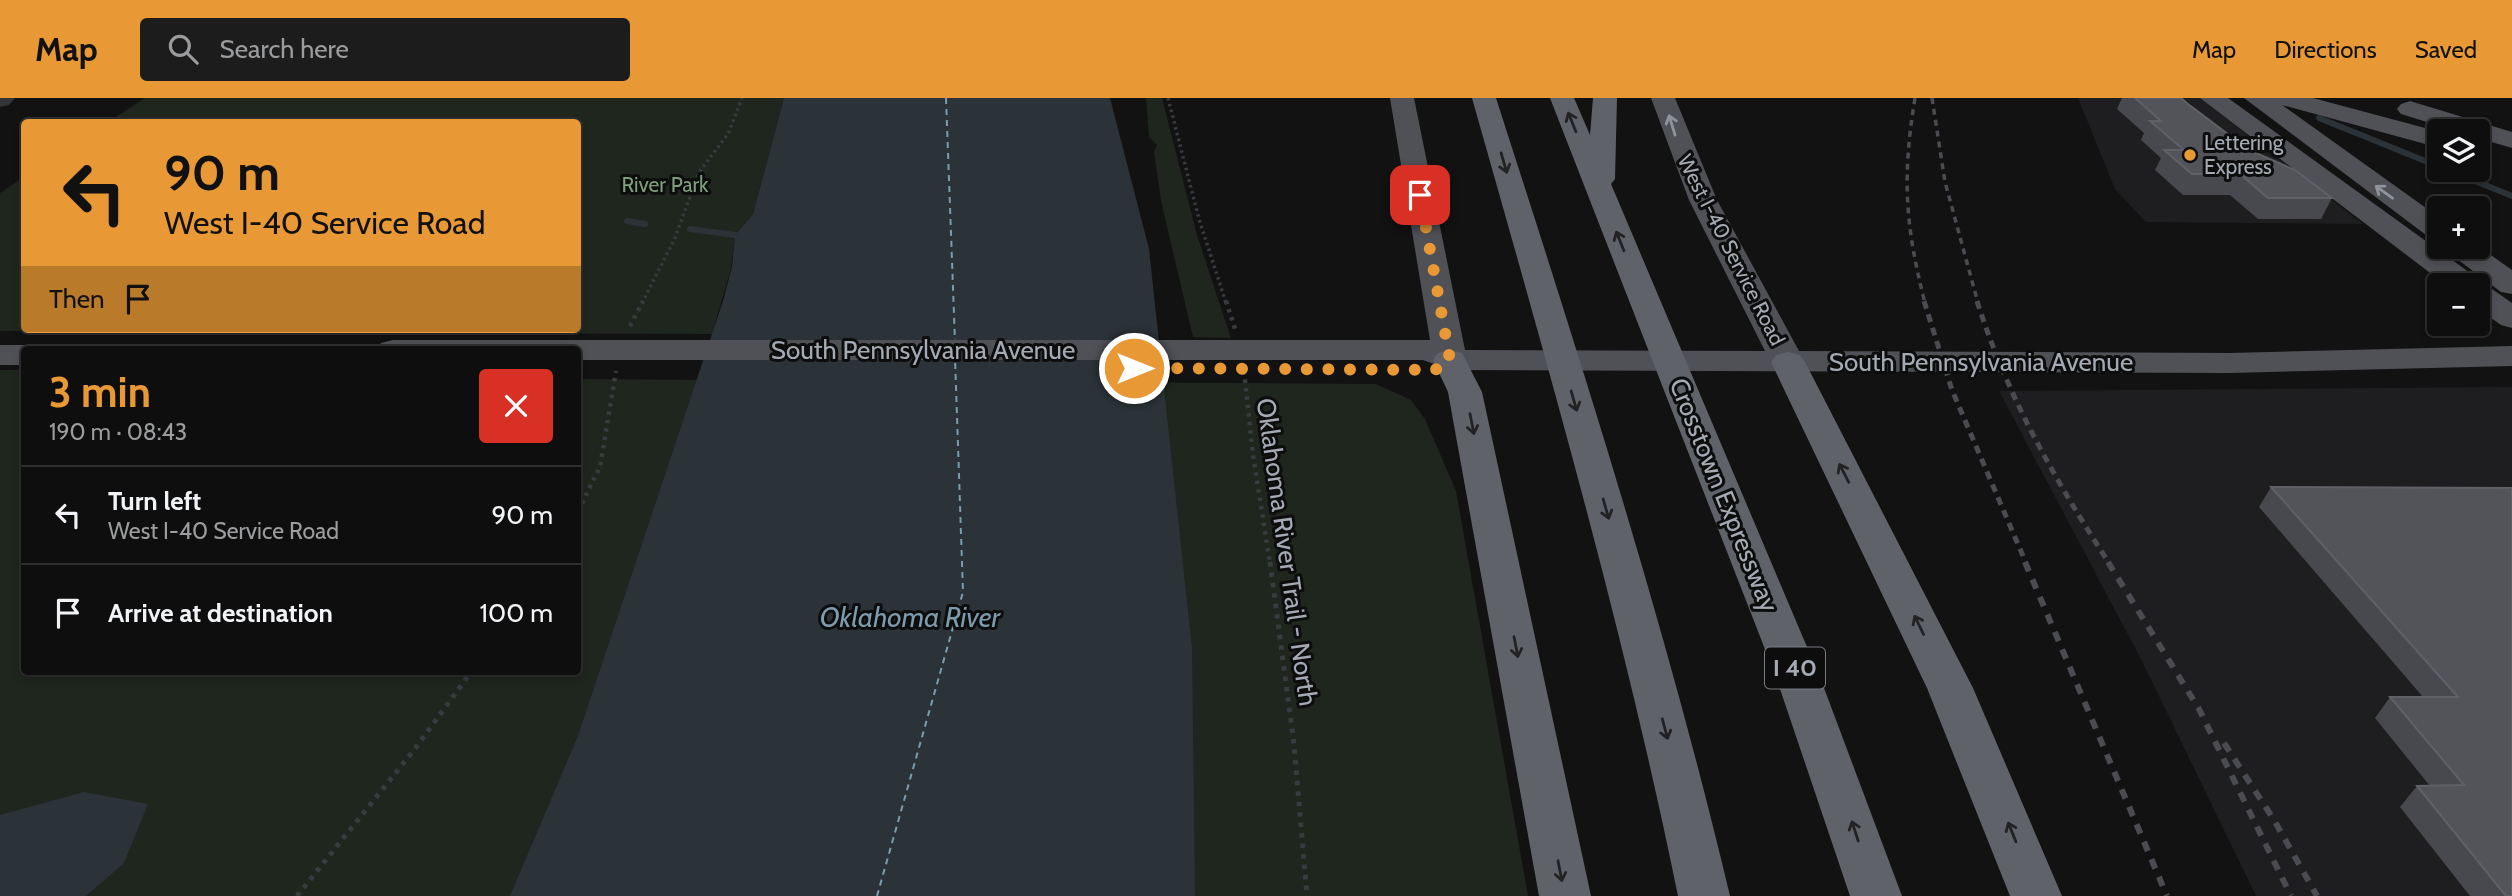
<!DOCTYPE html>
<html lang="en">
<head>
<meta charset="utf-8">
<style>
	body { margin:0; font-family:Cabin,sans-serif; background:#1c1c1c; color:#f1f3f6; height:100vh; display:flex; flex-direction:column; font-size:26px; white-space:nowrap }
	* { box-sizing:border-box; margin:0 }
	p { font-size:23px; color:#9b9c9e }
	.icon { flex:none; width:38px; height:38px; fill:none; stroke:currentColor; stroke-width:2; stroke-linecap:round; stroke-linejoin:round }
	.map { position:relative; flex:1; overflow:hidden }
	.drawer { position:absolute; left:21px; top:248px; width:560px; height:329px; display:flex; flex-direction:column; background:#0e0e0e; border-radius:7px; box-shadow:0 4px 10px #0003,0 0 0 2px #2e2e2e }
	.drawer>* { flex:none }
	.hud { position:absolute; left:21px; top:21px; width:560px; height:214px; border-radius:7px; box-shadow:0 4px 10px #0003,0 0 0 2px #2e2e2e; background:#e89935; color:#111; overflow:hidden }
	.tools { position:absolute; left:2427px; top:21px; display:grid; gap:14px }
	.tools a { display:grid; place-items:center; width:63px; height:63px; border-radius:7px; background:#0e0e0e; box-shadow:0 4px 10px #0003,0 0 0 2px #2e2e2e; font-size:35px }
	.pin { position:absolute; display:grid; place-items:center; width:60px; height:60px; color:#fff; margin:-30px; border-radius:14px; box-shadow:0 4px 10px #0006 }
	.me { position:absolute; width:77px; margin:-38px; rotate:90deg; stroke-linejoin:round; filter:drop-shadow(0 0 5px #0008) }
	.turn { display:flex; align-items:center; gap:24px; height:147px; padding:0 28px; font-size:32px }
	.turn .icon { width:91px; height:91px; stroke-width:2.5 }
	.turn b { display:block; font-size:49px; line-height:60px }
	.then { display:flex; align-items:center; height:66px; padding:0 28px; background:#0003; gap:14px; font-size:26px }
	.round { display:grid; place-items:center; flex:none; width:74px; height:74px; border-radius:7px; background:#1c1c1c }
	.head { display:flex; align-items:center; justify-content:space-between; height:119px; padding:0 28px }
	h1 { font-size:42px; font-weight:700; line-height:52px; color:#e89935 }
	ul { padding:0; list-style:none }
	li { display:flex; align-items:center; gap:21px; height:98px; padding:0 28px; border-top:2px solid #2e2e2e }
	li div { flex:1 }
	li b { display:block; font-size:26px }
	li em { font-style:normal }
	header { display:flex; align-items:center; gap:42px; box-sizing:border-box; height:98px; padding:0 35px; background:#e89935; color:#111 }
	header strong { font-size:33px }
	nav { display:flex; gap:38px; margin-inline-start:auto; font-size:24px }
	.search { width:490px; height:63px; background:#1c1c1c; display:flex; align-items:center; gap:18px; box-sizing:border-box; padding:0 24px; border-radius:7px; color:#9b9c9e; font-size:26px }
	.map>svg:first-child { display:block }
	.built { fill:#1e1e20 }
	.green { fill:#1e261e }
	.water { fill:#2b3338 }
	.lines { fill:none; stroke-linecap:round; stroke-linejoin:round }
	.stream { stroke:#2b3338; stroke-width:6 }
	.ferry { stroke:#7c9bad; stroke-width:2; stroke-dasharray:6 5; stroke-linecap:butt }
	.path-far2 { stroke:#393b3f; stroke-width:3.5; stroke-dasharray:2.5 3.5; stroke-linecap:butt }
	.path-far1 { stroke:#393b3f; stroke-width:4.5; stroke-dasharray:3.5 5; stroke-linecap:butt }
	.path { stroke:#393b3f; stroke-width:5; stroke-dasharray:4.5 6; stroke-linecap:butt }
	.minor { fill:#333438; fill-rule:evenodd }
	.major { fill:#4f5157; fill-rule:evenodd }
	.highway { fill:#5f6369; fill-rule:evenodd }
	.rail-far2 { stroke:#4a4c51; stroke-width:3.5; stroke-dasharray:6 5; stroke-linecap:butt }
	.rail-far1 { stroke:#4a4c51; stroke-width:5; stroke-dasharray:8 6; stroke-linecap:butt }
	.rail { stroke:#4a4c51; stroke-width:6; stroke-dasharray:10 9; stroke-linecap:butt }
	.wall { fill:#48494e }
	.building { fill:#525459; stroke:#5f6167; stroke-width:2 }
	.oneway { stroke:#222225 }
	.oneway2 { stroke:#8f949c }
	.route { stroke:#e89935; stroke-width:12; stroke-dasharray:0 21.6 }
	.poi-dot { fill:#e89935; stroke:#0d0d0e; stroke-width:2.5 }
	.labels { text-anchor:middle; stroke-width:6; stroke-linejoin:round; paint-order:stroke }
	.far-poi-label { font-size:21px; fill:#a4aab3; stroke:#0d0d0e; text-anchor:start }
	.far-park-label { font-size:21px; fill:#7d9d7b; stroke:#0d0d0e }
	.far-street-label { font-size:21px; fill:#a4aab3; stroke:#0d0d0e }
	.shield { fill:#0d0d0e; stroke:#777b82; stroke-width:2 }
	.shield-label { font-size:24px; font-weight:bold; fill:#a4aab3 }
	.street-label { font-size:26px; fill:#a4aab3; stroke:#0d0d0e }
	.water-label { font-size:28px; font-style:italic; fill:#7c9bad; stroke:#0d0d0e }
</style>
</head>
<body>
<header>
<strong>Map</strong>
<div class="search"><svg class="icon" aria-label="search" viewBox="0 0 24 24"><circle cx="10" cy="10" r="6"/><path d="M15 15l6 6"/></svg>Search here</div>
<nav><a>Map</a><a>Directions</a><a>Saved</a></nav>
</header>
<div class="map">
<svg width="2512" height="798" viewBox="0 0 2512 798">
	<rect width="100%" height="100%" fill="#121213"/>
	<g class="built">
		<path d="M2078,0H2200L2363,126L2146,124L2115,91Z"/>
		<path d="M2512,289V798H2256L2142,563L1999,293Z"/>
	</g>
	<g class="green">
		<path d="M145,0H784L753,116L735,137L731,171L712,236L0,233V95L24,79V231H578V24H108Z"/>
		<path d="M1146,0H1162L1197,137L1231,240L1193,239L1161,103L1154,54L1157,47L1149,39Z"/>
		<path d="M0,272H24V574H578V281L1376,286L1411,302L1425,321L1456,393L1528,798H0Z"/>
	</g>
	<g class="water">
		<path d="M784,0H1110L1149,151L1192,550L1195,798H510L578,638L723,203L732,169L735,137L753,116Z"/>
		<path d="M84,694L148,706L124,765L86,798H0V717Z"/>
	</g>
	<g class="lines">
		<g class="stream">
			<path d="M2319,20L2440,69"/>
			<path d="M2448,72L2512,98"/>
			<path d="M627,123L645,126"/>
			<path d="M690,131L735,137"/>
		</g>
		<g class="ferry">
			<path d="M946,0L955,244"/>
			<path d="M877,798L963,494L955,260"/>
		</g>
		<g class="path-far2">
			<path d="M1168,0L1199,121L1226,205"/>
			<path d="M642,205L675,140L699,74L728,36L742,0"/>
		</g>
		<g class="path-far1">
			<path d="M1226,203L1235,231"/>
			<path d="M630,228L643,203"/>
			<path d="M1244,273L1253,357L1270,465"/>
			<path d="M578,413L600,369L616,273"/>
		</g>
		<g class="path">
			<path d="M1270,464L1294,646L1307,798"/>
			<path d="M297,798L414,652L471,574"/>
		</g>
		<path class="minor" d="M0,0H15L9,7L0,9Z"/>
		<g class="major">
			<path d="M1390,0H1414L1465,252L1765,253L1689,102L1651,0H1675L1717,102L1799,253L2230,255L2512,248V268L2230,275L1450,272L1423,262H578V252H376L381,245L393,242H1430Z"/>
			<path d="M2200,0H2228L2477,180L2481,187L2489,189L2512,205V230L2501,227L2478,211V187H2446Z"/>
			<path d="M2244,0H2313L2440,34V50L2282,7L2440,120V143L2430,140Z"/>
			<path d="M2410,3L2512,34V50L2478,40V33H2456L2401,16L2397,11L2401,6Z"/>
			<path d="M2478,148L2512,172V196L2501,194L2449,155L2445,149Z"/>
			<path d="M0,247H24L37,252H24V267H0Z"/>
		</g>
		<g class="highway">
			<path d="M1472,0H1496C1581,264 1666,528 1730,798H1678C1623,528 1547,265 1472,0Z"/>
			<path d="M1550,0H1574L1590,37L1593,0H1617L1615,81L1611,86L1821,582L1902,798H1850L1777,582Z"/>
			<path d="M1450,252L1462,255L1482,294L1591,798H1539L1448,294L1433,262L1438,255Z"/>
			<path d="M1788,254L1800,257L1805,264L1973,590L2062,798H2010L1927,590L1771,264L1776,257Z"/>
		</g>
		<g class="rail-far2">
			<path d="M1915,0C1902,79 1905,127 1925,205"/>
			<path d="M1932,0L1945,84L1978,205"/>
		</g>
		<g class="rail-far1">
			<path d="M1924,203L1952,292L2026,465"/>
			<path d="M1977,203C2007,298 2055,382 2109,465"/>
		</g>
		<g class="rail">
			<path d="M2025,464L2167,798"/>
			<path d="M2108,464L2199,611L2291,798"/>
			<path d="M2224,645L2274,722L2317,798"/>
		</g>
	</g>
	<g class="wall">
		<path d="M2122,0H2181L2188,6L2249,52L2332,100L2321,121H2258L2230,97H2183L2155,72L2161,60L2141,42L2144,35L2117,11Z"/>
		<path d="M2271,389L2512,390V798H2470L2400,709L2417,688H2430L2375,620L2390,599H2423L2259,409Z"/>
	</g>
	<g class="building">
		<path d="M2135,0H2181L2188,6L2249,52L2295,72L2332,100H2268L2240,76H2192L2164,52H2184L2150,23H2161Z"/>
		<path d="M2271,389L2512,390V798H2506L2417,688L2464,687L2390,599H2458Z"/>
	</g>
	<defs><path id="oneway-shaft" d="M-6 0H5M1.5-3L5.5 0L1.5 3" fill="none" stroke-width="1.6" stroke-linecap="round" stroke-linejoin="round" transform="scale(1.75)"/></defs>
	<g class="oneway">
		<use href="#oneway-shaft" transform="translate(1572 24) rotate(-112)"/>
		<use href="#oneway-shaft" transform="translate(1504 65) rotate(74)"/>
		<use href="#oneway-shaft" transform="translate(1620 143) rotate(-112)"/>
		<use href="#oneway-shaft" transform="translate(1574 303) rotate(74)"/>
		<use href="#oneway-shaft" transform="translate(1472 326) rotate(79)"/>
		<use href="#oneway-shaft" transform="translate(1844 375) rotate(-117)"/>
		<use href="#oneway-shaft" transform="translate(1606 411) rotate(74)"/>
		<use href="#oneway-shaft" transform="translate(1919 527) rotate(-116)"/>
		<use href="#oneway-shaft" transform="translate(1516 549) rotate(79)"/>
		<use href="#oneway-shaft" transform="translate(1665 631) rotate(75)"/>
		<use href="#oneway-shaft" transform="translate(1855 733) rotate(-108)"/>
		<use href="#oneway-shaft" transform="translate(2012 734) rotate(-112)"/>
		<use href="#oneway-shaft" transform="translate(1560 773) rotate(79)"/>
	</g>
	<g class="oneway2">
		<use href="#oneway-shaft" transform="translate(1672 27) rotate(-107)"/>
		<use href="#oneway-shaft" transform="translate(2384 94) rotate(-144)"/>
	</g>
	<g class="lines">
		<path class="route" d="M1134,270L1435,272L1450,262L1420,97"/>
	</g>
	<circle class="poi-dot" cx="2190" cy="57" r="7"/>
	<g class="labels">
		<g class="far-poi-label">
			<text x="2204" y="52">Lettering<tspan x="2204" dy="24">Express</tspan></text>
		</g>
		<g class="far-park-label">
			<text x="665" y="94">River Park</text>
		</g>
		<g class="far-street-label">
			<text transform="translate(1731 152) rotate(63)" y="7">West I-40 Service Road</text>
		</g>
		<rect class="shield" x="1765" y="549.5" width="60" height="41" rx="5"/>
		<g class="shield-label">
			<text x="1795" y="578">I 40</text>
		</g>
		<g class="street-label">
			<text x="923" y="261">South Pennsylvania Avenue</text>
			<text x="1981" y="273">South Pennsylvania Avenue</text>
			<text transform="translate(1724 397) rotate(68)" y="9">Crosstown Expressway</text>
			<text transform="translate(1287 454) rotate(82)" y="9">Oklahoma River Trail - North</text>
		</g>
		<g class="water-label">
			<text x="910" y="529">Oklahoma River</text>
		</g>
	</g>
</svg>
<div class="tools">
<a><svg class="icon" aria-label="layers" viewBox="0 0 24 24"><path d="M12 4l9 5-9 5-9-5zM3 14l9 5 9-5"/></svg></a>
<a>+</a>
<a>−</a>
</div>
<div class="pin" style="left:1420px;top:97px;background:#d93025"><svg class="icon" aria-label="arrive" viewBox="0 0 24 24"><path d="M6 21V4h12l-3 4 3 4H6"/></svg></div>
<svg class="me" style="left:1134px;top:270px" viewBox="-20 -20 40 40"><circle r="17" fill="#e89935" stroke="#fff" stroke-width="3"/><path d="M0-11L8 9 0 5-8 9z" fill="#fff"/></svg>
<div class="hud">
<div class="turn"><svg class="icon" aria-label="left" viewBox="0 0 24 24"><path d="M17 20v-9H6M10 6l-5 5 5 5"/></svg><div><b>90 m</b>West I-40 Service Road</div></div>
<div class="then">Then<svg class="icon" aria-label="arrive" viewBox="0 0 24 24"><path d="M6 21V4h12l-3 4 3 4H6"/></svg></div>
</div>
<section class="drawer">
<div class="head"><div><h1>3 min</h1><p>190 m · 08:43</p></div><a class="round" style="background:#d93025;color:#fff"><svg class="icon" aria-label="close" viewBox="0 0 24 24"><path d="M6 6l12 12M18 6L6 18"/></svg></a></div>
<ul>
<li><svg class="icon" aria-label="left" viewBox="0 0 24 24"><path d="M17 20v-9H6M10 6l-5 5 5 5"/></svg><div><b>Turn left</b><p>West I-40 Service Road</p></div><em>90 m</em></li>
<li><svg class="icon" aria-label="arrive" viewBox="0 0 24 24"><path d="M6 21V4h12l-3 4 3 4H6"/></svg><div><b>Arrive at destination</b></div><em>100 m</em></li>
</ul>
</section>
</div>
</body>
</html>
